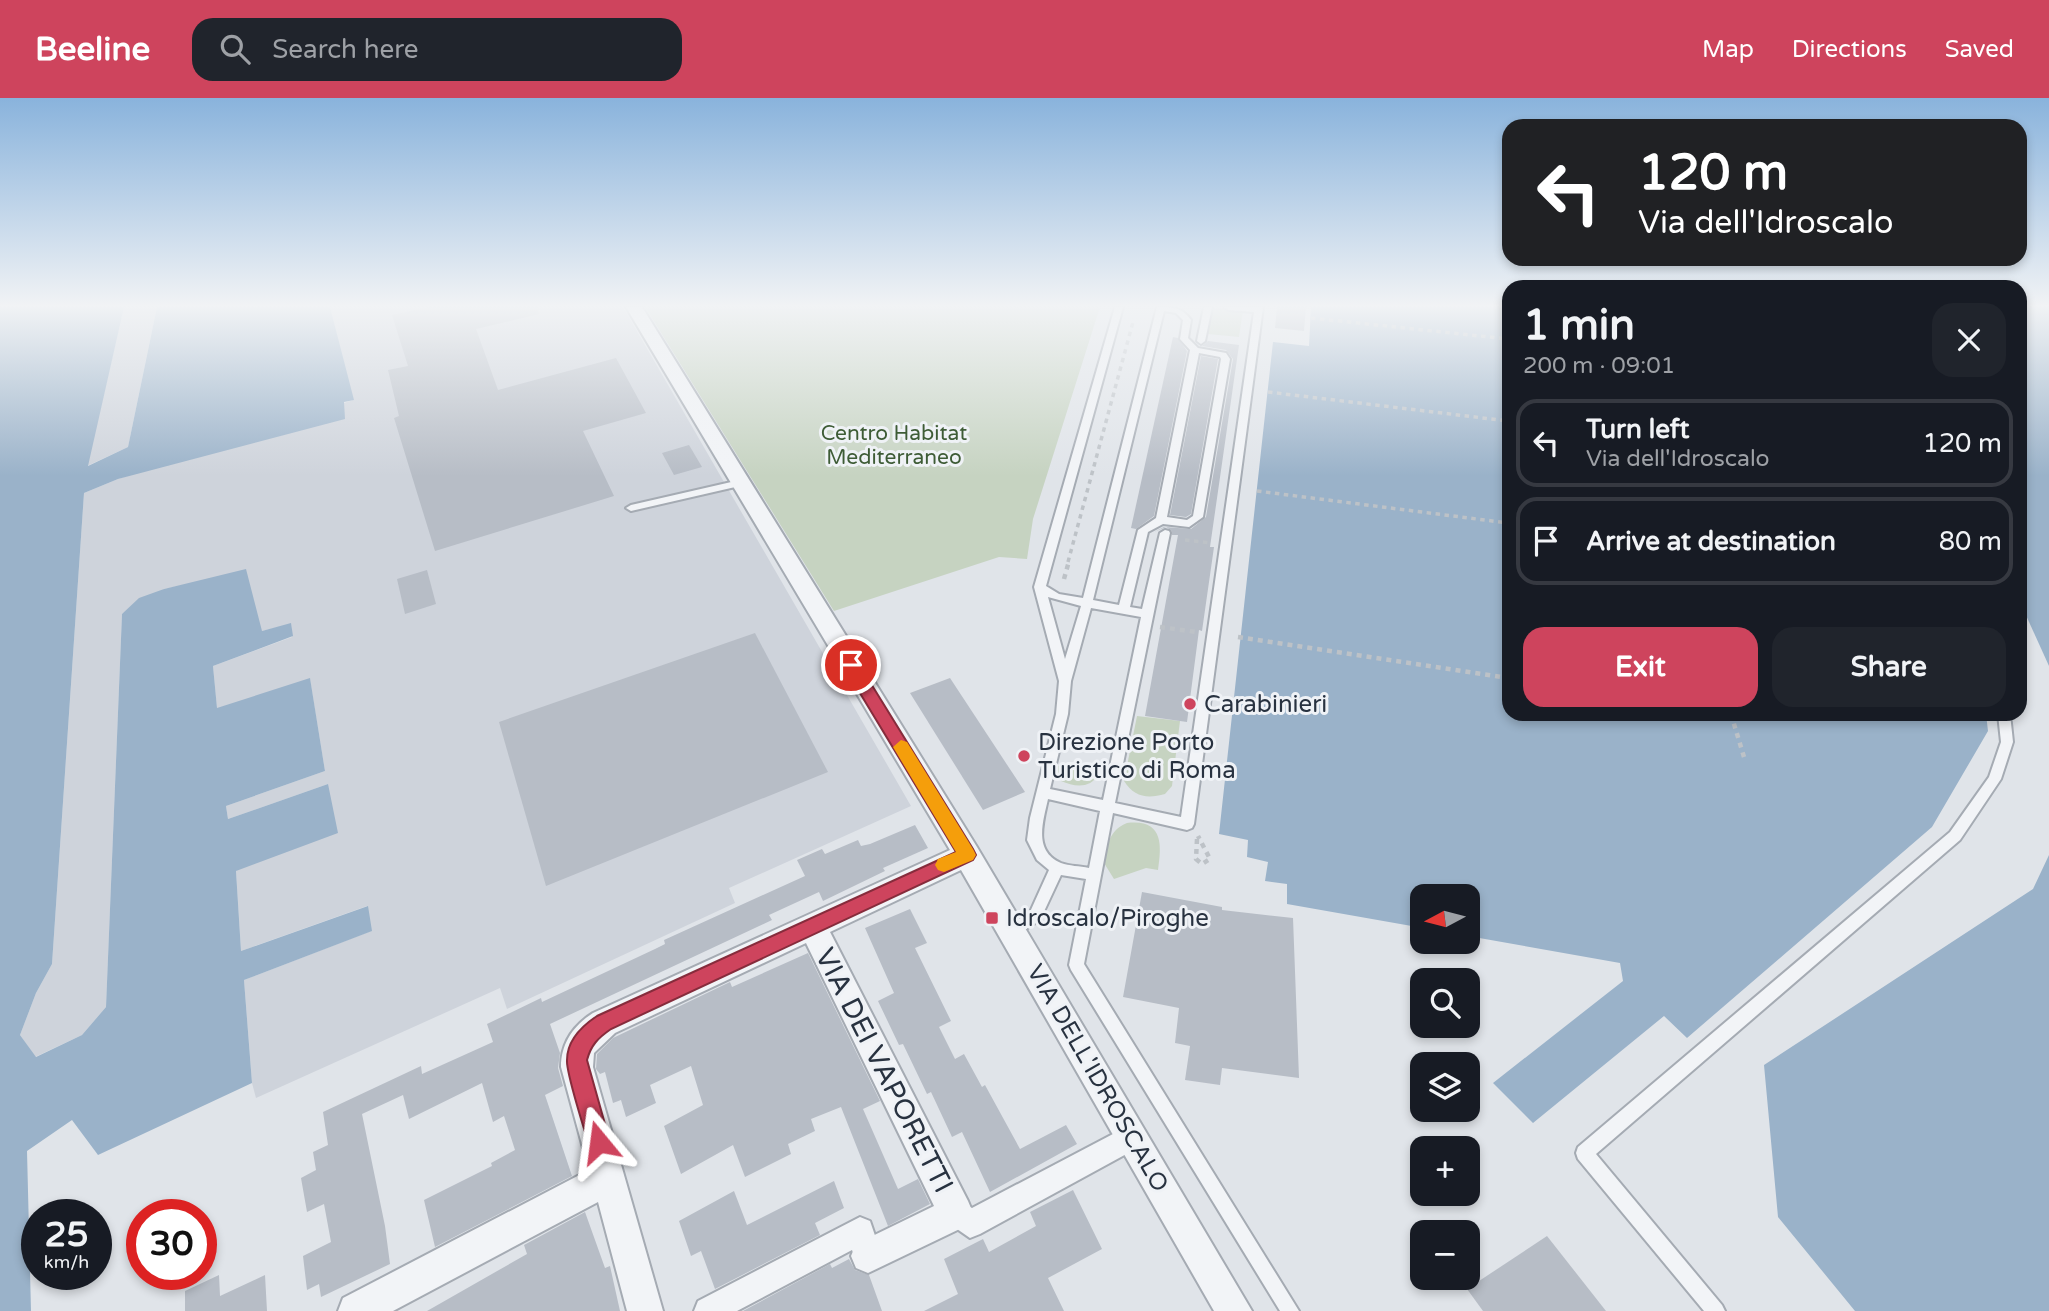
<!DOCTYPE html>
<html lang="en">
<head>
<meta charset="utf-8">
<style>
	body { margin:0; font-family:"Varela Round",sans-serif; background:#20242c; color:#f1f3f6; height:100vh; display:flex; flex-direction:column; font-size:26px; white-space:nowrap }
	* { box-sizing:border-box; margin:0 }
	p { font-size:23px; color:#9ea1a6 }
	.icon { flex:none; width:38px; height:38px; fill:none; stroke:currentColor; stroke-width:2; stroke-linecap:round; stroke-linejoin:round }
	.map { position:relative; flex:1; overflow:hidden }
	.side { position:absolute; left:1502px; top:182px; width:525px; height:441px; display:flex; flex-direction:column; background:#171b24; border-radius:21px; box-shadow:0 4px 10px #0003 }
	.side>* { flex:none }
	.guide { position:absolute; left:1502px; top:21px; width:525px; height:147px; border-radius:21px; box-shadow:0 4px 10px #0003; background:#202124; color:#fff; overflow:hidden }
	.needle { width:46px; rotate:263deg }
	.tools { position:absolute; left:1410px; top:786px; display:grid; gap:14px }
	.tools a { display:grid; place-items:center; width:70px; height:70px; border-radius:14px; background:#171b24; box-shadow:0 4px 10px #0003; font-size:35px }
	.speed { position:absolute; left:21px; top:1101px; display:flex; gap:14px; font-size:35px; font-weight:700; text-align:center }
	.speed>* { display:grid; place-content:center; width:91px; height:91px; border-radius:50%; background:#171b24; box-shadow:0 4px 10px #0003; line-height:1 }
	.speed small { font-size:18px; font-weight:400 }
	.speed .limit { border:10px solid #d22; background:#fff; color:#111 }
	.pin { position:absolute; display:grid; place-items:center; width:60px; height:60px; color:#fff; margin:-30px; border:4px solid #fff; border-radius:50%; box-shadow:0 2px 7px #0007 }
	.me { position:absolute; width:77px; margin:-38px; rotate:344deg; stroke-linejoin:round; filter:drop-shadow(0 0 5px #0008) }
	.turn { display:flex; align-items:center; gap:24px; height:147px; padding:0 21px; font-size:32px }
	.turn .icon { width:91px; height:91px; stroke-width:2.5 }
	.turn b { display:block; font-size:49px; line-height:60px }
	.round { display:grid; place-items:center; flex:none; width:74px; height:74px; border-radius:21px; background:#20242c }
	.headline { display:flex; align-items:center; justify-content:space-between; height:119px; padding:0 21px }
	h1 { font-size:42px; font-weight:700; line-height:52px }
	.button { display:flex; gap:14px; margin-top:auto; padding:14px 21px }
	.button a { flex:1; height:80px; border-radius:21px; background:#ce445d; color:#fff; font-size:28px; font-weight:700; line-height:80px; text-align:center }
	.button a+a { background:#20242c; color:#f1f3f6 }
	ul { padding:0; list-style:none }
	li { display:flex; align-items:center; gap:21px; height:88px; margin:0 14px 10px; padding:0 7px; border:4px solid #363941; border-radius:21px }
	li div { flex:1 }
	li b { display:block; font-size:26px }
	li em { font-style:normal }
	header { display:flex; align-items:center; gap:42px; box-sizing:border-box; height:98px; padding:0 35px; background:#ce445d; color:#fff }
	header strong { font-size:33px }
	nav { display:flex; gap:38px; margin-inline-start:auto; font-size:24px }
	.search { width:490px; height:63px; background:#20242c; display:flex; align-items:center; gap:18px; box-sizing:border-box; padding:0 24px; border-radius:21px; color:#9ea1a6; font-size:26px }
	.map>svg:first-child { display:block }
	.built { fill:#ced3db }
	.green { fill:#c6d3c1 }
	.water { fill:#9ab2c9 }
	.building { fill:#b7bdc6 }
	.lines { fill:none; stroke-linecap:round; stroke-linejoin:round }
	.service-casing { stroke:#a5abb3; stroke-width:4 }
	.pedestrian-casing { stroke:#a5abb3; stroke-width:4 }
	.minor-casing { stroke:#a5abb3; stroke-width:4 }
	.path-far1 { stroke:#bdc2c7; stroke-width:3.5; stroke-dasharray:4.5 4.5; stroke-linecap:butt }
	.path { stroke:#bdc2c7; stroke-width:4.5; stroke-dasharray:5 5; stroke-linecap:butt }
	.service { fill:#f2f4f7; fill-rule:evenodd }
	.pedestrian { fill:#f2f4f7; fill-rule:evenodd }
	.minor { fill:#f2f4f7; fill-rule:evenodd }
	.route { fill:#ce445d; stroke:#862c3c; stroke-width:2 }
	.slow { fill:#f59e0b }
	.poi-dot { fill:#ce445d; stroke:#eff2f6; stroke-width:2.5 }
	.labels { text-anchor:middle; stroke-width:6; stroke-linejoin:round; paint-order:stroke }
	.far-park-label { font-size:21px; fill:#3e5c36; stroke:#eff2f6 }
	.poi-label { font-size:24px; fill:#283240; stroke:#eff2f6; text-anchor:start }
	.street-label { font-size:24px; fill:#283240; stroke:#eff2f6 }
	.near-street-label { font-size:28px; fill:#283240; stroke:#eff2f6 }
</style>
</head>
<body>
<header>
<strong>Beeline</strong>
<div class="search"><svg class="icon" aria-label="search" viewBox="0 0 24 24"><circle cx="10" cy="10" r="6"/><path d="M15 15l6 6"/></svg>Search here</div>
<nav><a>Map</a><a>Directions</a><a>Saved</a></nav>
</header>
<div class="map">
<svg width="2049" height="1213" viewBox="0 0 2049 1213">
	<rect width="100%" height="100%" fill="#e0e4e9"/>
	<g class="built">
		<path d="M124,209H157L128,349L87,368Z"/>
		<path d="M330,209H623L911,708L729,790L735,805L507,911L500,890L256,1000L252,985L244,882L371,833L367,808L241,853L236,773L328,686L228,721L226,708L325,673L310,581L217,611L213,568L292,539L291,526L262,533L188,486L164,491L122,516L106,909L82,937L35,959L20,937L36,895L52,866L84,395L118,381L353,302Z"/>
	</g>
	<g class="green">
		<path d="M645,209H1100L1033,421L1027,461L999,459L834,513Z"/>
		<path d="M1213,209L1243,212L1239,239L1208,236Z"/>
		<path d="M1137,618L1180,623L1172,688L1165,696C1147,701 1134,699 1124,683Z"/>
		<path d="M1054,667L1099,676C1090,691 1075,689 1061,683Z"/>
		<path d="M1127,725C1163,721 1162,746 1158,772L1146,770L1114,781L1104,765C1108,747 1108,733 1127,725Z"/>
	</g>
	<g class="water">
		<path d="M0,209H124L88,368L128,349L157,209H330L354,302L344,304L345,321L118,381L84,395L52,866L36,895L20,937L36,959L82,937L106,909L122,516L139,500L164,491L246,471L262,533L291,525L293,538L213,568L217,610L310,580L325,673L226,708L228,721L328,686L338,735L236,773L241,853L368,808L372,833L244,882L252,985L98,1057L72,1022L27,1053L31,1213H0Z"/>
		<path d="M1311,209H1508V616H1986L1988,633L1932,729L1687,940L1664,918L1533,1025L1493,985L1623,883L1620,865L1468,838V798H1423V830L1287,806V786L1265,783L1268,764L1247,759L1248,742L1219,736L1273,244L1309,248Z"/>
		<path d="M2020,209H2049V568L2020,504Z"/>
		<path d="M2049,757V1213H1855L1778,1119L1764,967L2033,791Z"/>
	</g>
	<g class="building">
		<path d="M428,209H538L539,216L476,231L498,292L616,260L646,315L583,333L614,398L435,453L394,320L399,318L388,272L408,268L392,217Z"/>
		<path d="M1277,209H1306L1304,233L1275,230Z"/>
		<path d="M1173,239L1178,240L1187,253L1154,418L1136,431L1131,430Z"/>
		<path d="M1208,243L1239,247L1210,449H1214L1202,533L1199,532L1187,624L1145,618L1178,437H1172L1171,432L1166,429L1154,434L1164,429L1191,431L1206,419L1233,261L1226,252L1202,248Z"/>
		<path d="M1201,258L1218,261L1191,416L1186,419L1170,417Z"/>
		<path d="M689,347L702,369L674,377L662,355Z"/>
		<path d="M427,472L436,506L405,516L397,481Z"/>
		<path d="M755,535L828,674L546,788L499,624Z"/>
		<path d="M950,580L1025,694L983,712L910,595Z"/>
		<path d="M915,727L928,750L883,770L885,773L823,803L819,794L769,817L772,822L550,926L560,955L558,970L563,988L545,997L572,1078L435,1149L424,1102L492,1068L491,1065L515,1052L504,1018L493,1024L482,985L409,1021L403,997L362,1016L385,1128L390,1166L321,1199L319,1186L307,1192L303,1158L331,1144L324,1106L307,1114L301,1080L316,1072L313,1054L328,1047L323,1014L421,968L422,976L493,944L487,926L541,900L542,904L655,851L665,846L664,842L805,778L797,762L822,751L825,756L858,742L861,748L870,746Z"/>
		<path d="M1142,794L1222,809V812L1293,820L1299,980L1222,970L1220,987L1185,982L1190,948L1175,945L1179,910L1123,899Z"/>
		<path d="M910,811L927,845L915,850L951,923L939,929L955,961L964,956L982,989L985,987L1020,1051L1066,1027L1077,1046L990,1094L962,1034L952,1039L931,994L927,996L903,946L899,947L878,903L894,895L865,830Z"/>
		<path d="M808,855L880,1003L863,1011L898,1091L918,1081L930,1106L888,1128L841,1009L811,1021L815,1033L788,1046L791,1056L745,1079L733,1047L681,1076L664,1028L703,1007L691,968L650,987L656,1005L626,1019L621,1002L613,1005L605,974L600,976L596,971L597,956L613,940L730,884L732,889Z"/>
		<path d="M834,1083L844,1110L815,1125L820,1137L715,1191L701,1153L691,1158L679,1123L734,1093L747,1127Z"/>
		<path d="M1073,1092L1102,1151L1048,1180L1064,1213H924L958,1196L944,1161L983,1141L989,1154L1036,1128L1030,1114Z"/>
		<path d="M585,1114L605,1170L610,1168L620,1213H427L527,1156L524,1147Z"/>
		<path d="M1547,1138L1606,1213H1483L1467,1191Z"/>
		<path d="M849,1161L855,1172L869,1177L882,1213H743L830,1166L832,1170Z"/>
		<path d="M219,1177L220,1198L265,1177L267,1213H185V1193Z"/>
	</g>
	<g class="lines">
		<defs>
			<g id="service">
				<path d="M1115,209H1123L1046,488L1059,496L1083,500L1157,209C1172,209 1182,209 1191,222L1188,240L1198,250L1226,255L1230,261L1203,419L1189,429L1163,426L1148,434L1130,509L1142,511L1160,435L1165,432L1169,433L1170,435L1115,705L1181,719L1254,214L1228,212L1224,209H1263L1194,726L1192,730L1187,732L1113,715L1084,866L1299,1213H1280L1071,872L1069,867L1086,781L1061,777L1040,822L1012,840L1007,839L1005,834L1007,829L1030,814L1049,772L1037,762L1027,742L1030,720L1056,616L1059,583L1034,489ZM1164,213L1176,215L1183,222L1180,241L1190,252L1156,420L1138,432L1119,507L1093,502ZM1199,255L1220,259L1221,261L1193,418L1187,422L1167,419ZM1048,499L1081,508L1065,561ZM1091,510L1141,519L1103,702L1050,691L1068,616L1071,583ZM1048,701L1100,713L1089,770C1080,768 1069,768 1061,765C1033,753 1043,724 1048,701Z"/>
				<path d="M1204,209H1212L1205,243L1201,246L1197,243Z"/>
				<path d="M740,382L744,383V387L631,413L626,410L631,407Z"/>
				<path d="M1998,616H2010L2013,644L2001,681L1960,742L1596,1056L1722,1207L1725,1213H1704L1578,1061L1576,1055L1578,1049L1950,734L1989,679L2001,644Z"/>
			</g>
			<g id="pedestrian">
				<path d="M1132,1026L1141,1030L1145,1039L1141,1048L980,1136L970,1140L947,1124L943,1115L947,1106L956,1102L972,1110Z"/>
				<path d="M860,1119L870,1123L882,1158L878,1168L868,1172L858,1168L852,1152L737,1213H694L698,1203Z"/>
			</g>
			<path id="minor" d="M626,209H642L977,749L1252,1213H1214L961,772L830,834L968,1103L973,1115L968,1127L868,1175L856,1170L851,1158L856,1146L934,1108L806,845L615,935L594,955L593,969L663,1213H627L598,1104L393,1213H338L343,1200L589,1072L561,969C561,945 574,927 593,915L950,752Z"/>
		</defs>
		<use href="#service" class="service-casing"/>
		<use href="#pedestrian" class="pedestrian-casing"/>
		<use href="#minor" class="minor-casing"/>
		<g class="path-far1">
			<path d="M1311,220L1508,241"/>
			<path d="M1268,294L1508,323"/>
			<path d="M1257,393L1508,425"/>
			<path d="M1185,442L1211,445"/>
			<path d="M1068,464L1133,224"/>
		</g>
		<g class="path">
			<path d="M1064,481L1069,463"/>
			<path d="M1160,529L1196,534"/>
			<path d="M1238,539L1508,580"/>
			<path d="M1731,616L1744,659"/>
			<path d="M1197,741L1196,761L1202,766L1210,761L1198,738"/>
		</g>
		<use href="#service" class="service"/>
		<use href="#pedestrian" class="pedestrian"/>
		<use href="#minor" class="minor"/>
	</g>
	<linearGradient id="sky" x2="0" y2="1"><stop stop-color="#89b3dc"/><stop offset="0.55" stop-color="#f1f3f5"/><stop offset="1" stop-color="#f1f3f5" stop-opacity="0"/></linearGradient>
	<rect width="2049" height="378" fill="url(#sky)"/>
	<path class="route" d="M851,561L857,563L973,751L976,757L973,762L611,931C598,940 591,947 587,962L610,1044L606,1052L599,1055L591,1052C586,1038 566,974 567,962C567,942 582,928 597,918L956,754L843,567Z"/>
	<path class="slow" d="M901,642L907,644L973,751L976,757L973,762L944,774L938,772L935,767L938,761L956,754L893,649Z"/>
	<g class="poi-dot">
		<circle cx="1190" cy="606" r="7"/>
		<circle cx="1024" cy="658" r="7"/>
		<rect x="985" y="813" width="14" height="14" rx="3.5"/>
	</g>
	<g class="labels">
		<g class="far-park-label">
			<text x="894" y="342">Centro Habitat<tspan x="894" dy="24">Mediterraneo</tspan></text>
		</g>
		<g class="poi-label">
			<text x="1204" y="614">Carabinieri</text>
			<text x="1038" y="652">Direzione Porto<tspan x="1038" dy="28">Turistico di Roma</tspan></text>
			<text x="1006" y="828">Idroscalo/Piroghe</text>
		</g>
		<g class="street-label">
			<text transform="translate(1098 980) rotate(60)" y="8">VIA DELL'IDROSCALO</text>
		</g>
		<g class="near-street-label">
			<text transform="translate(885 972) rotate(63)" y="10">VIA DEI VAPORETTI</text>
		</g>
	</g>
</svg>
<div class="tools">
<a><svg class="needle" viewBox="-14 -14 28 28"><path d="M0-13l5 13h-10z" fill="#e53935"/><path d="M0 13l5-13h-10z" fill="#9ea1a6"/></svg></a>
<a><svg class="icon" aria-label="search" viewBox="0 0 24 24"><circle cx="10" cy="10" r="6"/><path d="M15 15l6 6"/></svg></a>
<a><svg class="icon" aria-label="layers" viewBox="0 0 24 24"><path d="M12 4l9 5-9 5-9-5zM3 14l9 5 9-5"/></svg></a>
<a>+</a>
<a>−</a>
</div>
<div class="speed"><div>25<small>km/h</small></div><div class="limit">30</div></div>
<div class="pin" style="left:851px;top:567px;background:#d93025"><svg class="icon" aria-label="arrive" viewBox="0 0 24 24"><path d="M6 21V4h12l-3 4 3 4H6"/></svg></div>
<svg class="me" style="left:599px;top:1044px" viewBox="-20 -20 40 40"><path d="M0-17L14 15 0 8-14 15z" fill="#ce445d" stroke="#fff" stroke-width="4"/></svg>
<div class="guide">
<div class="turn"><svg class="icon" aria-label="left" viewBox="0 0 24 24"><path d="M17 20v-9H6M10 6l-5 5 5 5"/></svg><div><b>120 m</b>Via dell'Idroscalo</div></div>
</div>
<section class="side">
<div class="headline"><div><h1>1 min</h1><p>200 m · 09:01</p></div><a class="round"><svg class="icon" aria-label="close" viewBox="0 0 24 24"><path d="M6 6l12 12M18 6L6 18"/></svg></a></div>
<ul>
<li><svg class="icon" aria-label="left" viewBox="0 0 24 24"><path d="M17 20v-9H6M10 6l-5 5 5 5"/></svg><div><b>Turn left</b><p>Via dell'Idroscalo</p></div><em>120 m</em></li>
<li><svg class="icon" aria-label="arrive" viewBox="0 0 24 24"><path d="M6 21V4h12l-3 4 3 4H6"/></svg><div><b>Arrive at destination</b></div><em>80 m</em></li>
</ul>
<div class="button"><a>Exit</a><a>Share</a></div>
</section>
</div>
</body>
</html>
